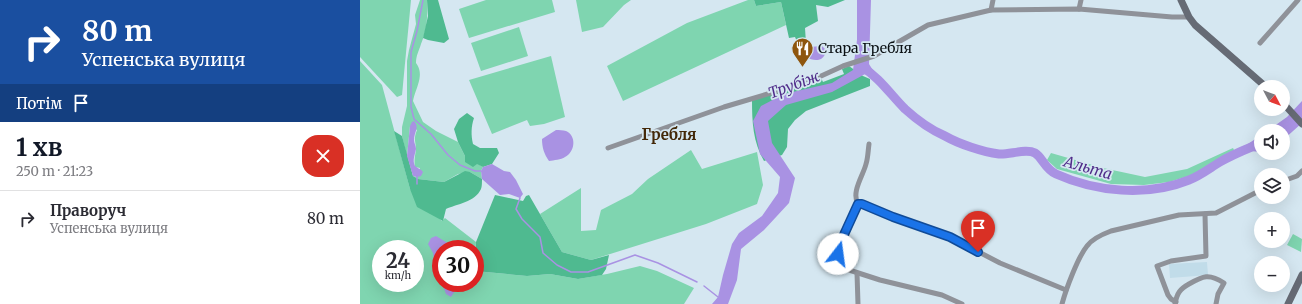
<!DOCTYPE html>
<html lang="uk">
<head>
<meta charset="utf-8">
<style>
	body { margin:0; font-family:Merriweather,serif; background:#f2f2f3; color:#2b2b33; height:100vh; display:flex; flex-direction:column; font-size:15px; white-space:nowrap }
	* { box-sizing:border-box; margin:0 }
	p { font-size:13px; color:#7c7c81 }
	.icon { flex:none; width:22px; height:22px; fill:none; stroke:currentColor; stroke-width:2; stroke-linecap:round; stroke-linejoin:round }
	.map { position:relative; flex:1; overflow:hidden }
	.side { display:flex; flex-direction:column; background:#fff; width:360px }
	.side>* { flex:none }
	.top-card { background:#1a4fa0; color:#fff; overflow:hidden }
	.needle { width:26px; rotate:131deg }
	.controls { position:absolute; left:894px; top:80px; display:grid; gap:8px }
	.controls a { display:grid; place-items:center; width:36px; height:36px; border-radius:50%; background:#fff; box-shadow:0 4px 16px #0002; font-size:20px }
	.speed { position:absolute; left:12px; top:240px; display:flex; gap:8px; font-size:20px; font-weight:700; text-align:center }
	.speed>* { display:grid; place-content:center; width:52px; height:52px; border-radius:50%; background:#fff; box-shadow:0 4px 16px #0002; line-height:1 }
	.speed small { font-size:10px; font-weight:400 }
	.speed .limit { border:6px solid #d22; background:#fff; color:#111 }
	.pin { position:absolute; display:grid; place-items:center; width:34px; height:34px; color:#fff; margin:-41px -17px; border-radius:50% 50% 50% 0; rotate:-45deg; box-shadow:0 0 4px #0007 }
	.pin .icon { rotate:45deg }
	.me { position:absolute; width:44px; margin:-22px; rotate:15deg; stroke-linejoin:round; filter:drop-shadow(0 0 3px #0008) }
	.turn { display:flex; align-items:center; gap:14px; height:84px; padding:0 16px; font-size:18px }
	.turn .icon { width:52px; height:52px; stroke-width:2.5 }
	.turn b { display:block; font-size:28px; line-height:34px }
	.then { display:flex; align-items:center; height:38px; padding:0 16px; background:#0003; gap:8px; font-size:15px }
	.round { display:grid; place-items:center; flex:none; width:42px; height:42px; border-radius:16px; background:#f2f2f3 }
	.headline { display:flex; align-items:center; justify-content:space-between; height:68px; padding:0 16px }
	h1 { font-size:24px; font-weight:700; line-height:30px; color:#111827 }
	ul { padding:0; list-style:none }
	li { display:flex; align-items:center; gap:12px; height:56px; padding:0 16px; border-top:1px solid #e1e1e2 }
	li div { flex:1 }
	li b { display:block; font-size:15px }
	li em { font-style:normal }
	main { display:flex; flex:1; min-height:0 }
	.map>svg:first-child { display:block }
	.built { fill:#c1dce9 }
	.green { fill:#7fd5b0; fill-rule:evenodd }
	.forest { fill:#4fba90 }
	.water { fill:#a992e3 }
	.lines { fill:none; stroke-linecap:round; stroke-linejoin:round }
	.stream { stroke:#a992e3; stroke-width:1.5 }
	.river { stroke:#a992e3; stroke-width:9 }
	.minor { stroke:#8f9299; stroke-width:5 }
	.secondary { stroke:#666b75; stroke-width:7 }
	.route-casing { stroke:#114b97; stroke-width:10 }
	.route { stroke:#1a73e8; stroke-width:7 }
	.labels { text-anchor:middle; stroke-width:3.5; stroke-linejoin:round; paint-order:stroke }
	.poi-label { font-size:14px; fill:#090f12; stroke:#d5e7f1; text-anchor:start }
	.water-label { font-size:15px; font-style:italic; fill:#502d8a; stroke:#d5e7f1 }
	.neighbourhood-label { font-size:15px; font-weight:bold; fill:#432808; stroke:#d5e7f1 }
</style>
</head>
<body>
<main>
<section class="side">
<div class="top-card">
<div class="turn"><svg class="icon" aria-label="right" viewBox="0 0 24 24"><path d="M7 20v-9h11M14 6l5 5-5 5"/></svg><div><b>80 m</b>Успенська вулиця</div></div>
<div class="then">Потім<svg class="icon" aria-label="arrive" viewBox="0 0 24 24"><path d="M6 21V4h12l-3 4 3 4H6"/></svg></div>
</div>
<div class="headline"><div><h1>1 хв</h1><p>250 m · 21:23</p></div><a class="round" style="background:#d93025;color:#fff"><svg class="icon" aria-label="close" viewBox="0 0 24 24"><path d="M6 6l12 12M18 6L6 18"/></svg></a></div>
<ul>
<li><svg class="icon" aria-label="right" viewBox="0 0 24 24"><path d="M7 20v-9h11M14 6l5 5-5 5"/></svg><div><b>Праворуч</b><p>Успенська вулиця</p></div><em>80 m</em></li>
</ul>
</section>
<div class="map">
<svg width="942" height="304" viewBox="0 0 942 304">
	<rect width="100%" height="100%" fill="#d5e7f1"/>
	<path class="built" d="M847,262L848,275L810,278L809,264Z"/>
	<g class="green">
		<path d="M0,0H51L42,95L37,97L0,57Z"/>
		<path d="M60,0H67C68,15 67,30 61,44C59,51 56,55 56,63C65,75 56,87 53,101L63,122L76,131L98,142L105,156L123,167L121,171L122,179L110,172L98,174L84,182L58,179L53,176L57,177L60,168L55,167C54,160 55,156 56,150C56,141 53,140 57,130L50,126L47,156L42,136V127L47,106V61L49,50L56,24L55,15Z"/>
		<path d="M126,0H192L195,12L109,38L99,9Z"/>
		<path d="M216,0H271L264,5L243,27L222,32Z"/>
		<path d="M388,0H394L396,6L421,2L426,25L263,101L247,66L327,23Z"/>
		<path d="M159,27L168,56L121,71L111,43Z"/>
		<path d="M191,56L205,117L184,124L170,126L167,120L132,134L109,80Z"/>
		<path d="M0,61L22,85L50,189L82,221L85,218L116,242L115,255V249H81V283H115V271L167,276L190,274L218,279L247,274L280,266L297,271L334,288L324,304H0ZM21,249H55V283H21Z"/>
		<path d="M873,148L875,152L832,175L809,182L784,185L751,184L697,169L687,160L691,153L743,168L785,177L827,169Z"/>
		<path d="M331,150L342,169L397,152L403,185L397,204L346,224L231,260L202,252L180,214L221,188V231L236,230L241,210L272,194L288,179Z"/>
		<path d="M933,234L942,239L941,252L927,245Z"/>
	</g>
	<g class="forest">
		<path d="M67,0H78L89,39L84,43L68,40L63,38L68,16Z"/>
		<path d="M394,0H485L468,7L456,5L458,21L445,28L446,43L438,44L435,37L429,38L421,2L396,6Z"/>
		<path d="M489,66L503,76L510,79V86L446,111L435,120L428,129L427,147L422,155L404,161C393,142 392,122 392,100L461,78L463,82L484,74L482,69Z"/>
		<path d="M107,113L114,118C111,127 111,135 113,144L120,148H137L139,153L132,164L123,167L117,164L113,167L105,162V156L98,142L94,129L99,119Z"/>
		<path d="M34,131L42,136L53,176L58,179L84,182L105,171L110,172L122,179C122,182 122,187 121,189C115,202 97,204 86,209L83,221L57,207L50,189Z"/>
		<path d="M135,195L163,201L166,196L169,195L202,252L231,260L249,255L246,269L242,275L218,279L190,274L167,276L115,271L116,242Z"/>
	</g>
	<g class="water">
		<path d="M497,0H511L509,64L514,72L511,74L507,73L472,92L426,105L408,121L412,143L435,178L429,203L404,230L381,249L377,280L368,304H352L358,297L363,275L372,244L379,233L402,216L418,193L420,177L400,154L393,121L401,106L424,94L472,83L493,70L497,40Z"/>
		<path d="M462,46L465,49V54C462,62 453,61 446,57V50L449,47Z"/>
		<path d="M942,101V123L923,140V131H907L927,117Z"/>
		<path d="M54,121C60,127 54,132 54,140C54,143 56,146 56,149C55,155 52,160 55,166C57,168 61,169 63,172L61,176L57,177L53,176L47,156L50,126L52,122Z"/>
		<path d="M196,130C199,130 203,130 206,131C217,136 215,152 205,157C201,160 194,160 189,161C184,154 182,147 182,139Z"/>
		<path d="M901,135V151L899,152L884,150L888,144Z"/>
		<path d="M132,164L144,171L150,172L156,180L163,194L160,198L149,194L140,195L122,179L121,171L123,167Z"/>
		<path d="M76,236L96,248L81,249V267L75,265L73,253L68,244L71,238Z"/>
		<path d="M82,283H100L91,297L86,294Z"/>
	</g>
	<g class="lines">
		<g class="stream">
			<path d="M63,0L57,31L51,52V107L54,119L71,134L88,155L100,165L115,171H121"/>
			<path d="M57,176V184"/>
			<path d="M160,198L156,209L162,219L180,237L183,253L197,265L211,272H228L275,255L298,263L337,282"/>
			<path d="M344,286L358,297"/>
		</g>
		<path class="river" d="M502,67C520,78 530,94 545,109C556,119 571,130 585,136C599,144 623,152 639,154C649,155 666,148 675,153C682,157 685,169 696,174C736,192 787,197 829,180C840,176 850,168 860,162C873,154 887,149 901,143"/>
		<g class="minor">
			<path d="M719,9L721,0"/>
			<path d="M631,10L633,0"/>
			<path d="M900,43L938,0"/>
			<path d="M509,144C508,151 508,158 506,164C503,176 491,192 498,204H504L533,217L590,237L640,263L706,290"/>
			<path d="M248,148L364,107L448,82L483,66L514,56L568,25L631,10L719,9L812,17H829"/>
			<path d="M923,181L937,176L942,171"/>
			<path d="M498,204L485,232L479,249L478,261L483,268L520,280L582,295L602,304"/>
			<path d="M497,273L498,304"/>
			<path d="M816,302L811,299L808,295L797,266L811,261L846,256L845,214"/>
			<path d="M702,304C706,289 718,257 727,246C732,239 743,234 751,231L819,215L856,213L901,190"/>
			<path d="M815,304C817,293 820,289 829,284C843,276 849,273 864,283L858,294L856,304"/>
		</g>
		<g class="secondary">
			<path d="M821,0L829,17L835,25L906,87"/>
			<path d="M923,103L942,124"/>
			<path d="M928,304L942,275"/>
		</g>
	</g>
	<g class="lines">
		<defs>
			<path id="route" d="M478,254L482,239L498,204H502L533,217L590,237L618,252"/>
		</defs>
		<use href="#route" class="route-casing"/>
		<use href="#route" class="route"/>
	</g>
	<defs>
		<symbol id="restaurant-pin" viewBox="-11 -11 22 30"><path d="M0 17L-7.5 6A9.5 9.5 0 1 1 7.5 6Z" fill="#8e560e" stroke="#d5e7f1"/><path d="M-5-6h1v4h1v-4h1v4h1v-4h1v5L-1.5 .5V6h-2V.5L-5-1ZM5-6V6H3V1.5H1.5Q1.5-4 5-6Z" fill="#fff"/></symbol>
	</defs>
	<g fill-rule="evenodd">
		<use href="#restaurant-pin" x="430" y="36" width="25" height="34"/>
	</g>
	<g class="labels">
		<g class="poi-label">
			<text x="458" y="53">Стара Гребля</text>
		</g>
		<g class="water-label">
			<text transform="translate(434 85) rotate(-20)" y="5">Трубіж</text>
			<text transform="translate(728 168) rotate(16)" y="5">Альта</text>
		</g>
		<g class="neighbourhood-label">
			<text x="309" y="140">Гребля</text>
		</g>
	</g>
</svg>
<div class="controls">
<a><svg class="needle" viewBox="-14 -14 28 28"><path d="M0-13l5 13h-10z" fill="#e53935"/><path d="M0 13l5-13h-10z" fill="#7c7c81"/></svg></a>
<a><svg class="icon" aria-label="sound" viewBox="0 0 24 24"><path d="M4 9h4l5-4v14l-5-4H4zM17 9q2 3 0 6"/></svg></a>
<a><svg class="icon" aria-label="layers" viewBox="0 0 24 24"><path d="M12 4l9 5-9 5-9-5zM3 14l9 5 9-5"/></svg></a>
<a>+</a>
<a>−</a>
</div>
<div class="speed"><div>24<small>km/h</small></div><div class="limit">30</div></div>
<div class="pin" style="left:618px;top:252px;background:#d93025"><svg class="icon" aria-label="arrive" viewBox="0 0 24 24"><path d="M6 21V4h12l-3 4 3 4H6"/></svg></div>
<svg class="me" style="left:478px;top:254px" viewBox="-20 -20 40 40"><circle r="19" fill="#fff"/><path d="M0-13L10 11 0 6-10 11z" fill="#1a73e8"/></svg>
</div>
</main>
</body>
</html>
